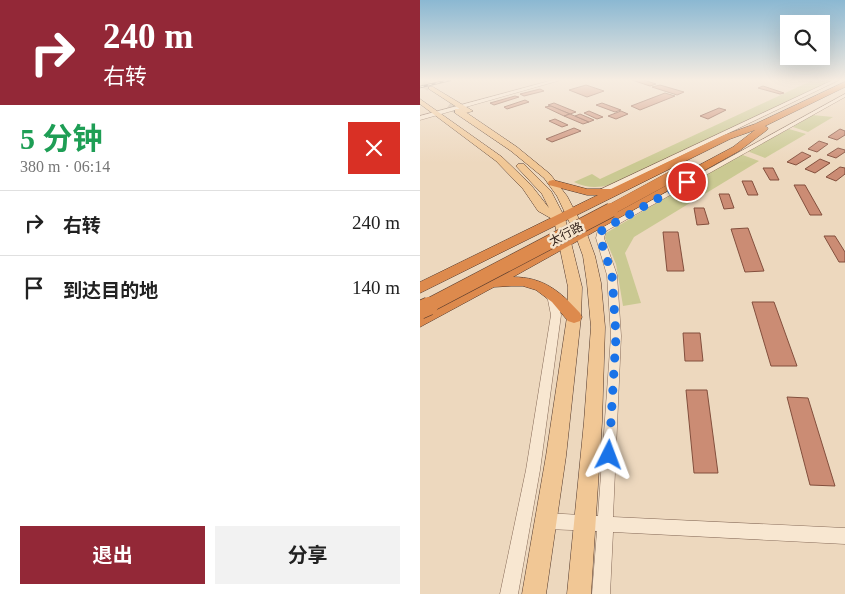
<!DOCTYPE html>
<html lang="zh">
<head>
<meta charset="utf-8">
<style>
	body { margin:0; font-family:"Times New Roman","Noto Sans SC",serif; background:#f2f2f2; color:#222; height:100vh; display:flex; flex-direction:column; font-size:19px; white-space:nowrap }
	* { box-sizing:border-box; margin:0 }
	p { font-size:16px; color:#767676 }
	.icon { flex:none; width:28px; height:28px; fill:none; stroke:currentColor; stroke-width:2; stroke-linecap:round; stroke-linejoin:round }
	.map { position:relative; flex:1; overflow:hidden }
	.details { display:flex; flex-direction:column; background:#fff; width:420px }
	.details>* { flex:none }
	.hud { background:#932837; color:#fff; overflow:hidden }
	.buttons { position:absolute; left:360px; top:15px; display:grid; gap:10px }
	.buttons a { display:grid; place-items:center; width:50px; height:50px; border-radius:0px; background:#fff; box-shadow:0 5px 20px #0002; font-size:25px }
	.pin { position:absolute; display:grid; place-items:center; width:42px; height:42px; color:#fff; margin:-21px; border:2px solid #fff; border-radius:50%; box-shadow:0 1px 5px #0007 }
	.me { position:absolute; width:55px; margin:-28px; rotate:3deg; stroke-linejoin:round; filter:drop-shadow(0 0 4px #0008) }
	.turn { display:flex; align-items:center; gap:18px; height:105px; padding:0 20px; font-size:22px }
	.turn .icon { width:65px; height:65px; stroke-width:2.5 }
	.turn b { display:block; font-size:35px; line-height:42px }
	.round { display:grid; place-items:center; flex:none; width:52px; height:52px; border-radius:0px; background:#f2f2f2 }
	.head { display:flex; align-items:center; justify-content:space-between; height:85px; padding:0 20px }
	h1 { font-size:30px; font-weight:700; line-height:38px; color:#1e9e55 }
	.button { display:flex; gap:10px; margin-top:auto; padding:10px 20px }
	.button a { flex:1; height:58px; border-radius:0px; background:#932837; color:#fff; font-size:20px; font-weight:700; line-height:58px; text-align:center }
	.button a+a { background:#f2f2f2; color:#222 }
	ul { padding:0; list-style:none }
	li { display:flex; align-items:center; gap:15px; height:65px; padding:0 20px; border-top:1px solid #e0e0e0 }
	li div { flex:1 }
	li b { display:block; font-size:19px }
	li em { font-style:normal }
	main { display:flex; flex:1; min-height:0 }
	.map>svg:first-child { display:block }
	.green { fill:#cac992 }
	.building { fill:#cb8c74; stroke:#834f3d }
	.lines { fill:none; stroke-linecap:round; stroke-linejoin:round }
	.major-tunnel { stroke:#c8b49e; stroke-width:8; stroke-dasharray:8 4; stroke-linecap:butt }
	.minor-casing { stroke:#856957; stroke-width:1 }
	.major-casing { stroke:#52382c; stroke-width:1 }
	.highway-casing { stroke:#52382c; stroke-width:1 }
	.minor { fill:#f8e7d1; fill-rule:evenodd }
	.major { fill:#f1c795; fill-rule:evenodd }
	.highway { fill:#dd8a4d; fill-rule:evenodd }
	.rail-casing { stroke:#34241c; stroke-width:2.5 }
	.rail { stroke:#f5e4cd; stroke-width:1; stroke-dasharray:4; stroke-linecap:butt }
	.highway-bridge-far2-casing { stroke:#52382c; stroke-width:11; stroke-linecap:butt }
	.highway-bridge-far1-casing { stroke:#52382c; stroke-width:15; stroke-linecap:butt }
	.highway-bridge-casing { stroke:#52382c; stroke-width:19; stroke-linecap:butt }
	.highway-bridge-far2 { stroke:#dd8a4d; stroke-width:11 }
	.highway-bridge-far1 { stroke:#dd8a4d; stroke-width:14 }
	.highway-bridge { stroke:#dd8a4d; stroke-width:18 }
	.route { stroke:#1a73e8; stroke-width:9; stroke-dasharray:0 16.2 }
	.labels { text-anchor:middle; stroke-width:5; stroke-linejoin:round; paint-order:stroke }
	.far-street-label { font-size:12px; fill:#34241c; stroke:#f5e4cd }
</style>
</head>
<body>
<main>
<section class="details">
<div class="hud">
<div class="turn"><svg class="icon" aria-label="right" viewBox="0 0 24 24"><path d="M7 20v-9h11M14 6l5 5-5 5"/></svg><div><b>240 m</b>右转</div></div>
</div>
<div class="head"><div><h1>5 分钟</h1><p>380 m · 06:14</p></div><a class="round" style="background:#d93025;color:#fff"><svg class="icon" aria-label="close" viewBox="0 0 24 24"><path d="M6 6l12 12M18 6L6 18"/></svg></a></div>
<ul>
<li><svg class="icon" aria-label="right" viewBox="0 0 24 24"><path d="M7 20v-9h11M14 6l5 5-5 5"/></svg><div><b>右转</b></div><em>240 m</em></li>
<li><svg class="icon" aria-label="arrive" viewBox="0 0 24 24"><path d="M6 21V4h12l-3 4 3 4H6"/></svg><div><b>到达目的地</b></div><em>140 m</em></li>
</ul>
<div class="button"><a>退出</a><a>分享</a></div>
</section>
<div class="map">
<svg width="425" height="594" viewBox="0 0 425 594">
	<rect width="100%" height="100%" fill="#edd8be"/>
	<g class="green">
		<path d="M393,80H414L190,185C177,188 166,188 154,182L172,174L180,179Z"/>
		<path d="M392,115L413,117L388,132L373,127Z"/>
		<path d="M369,129L386,134L345,158L327,151Z"/>
		<path d="M320,154L339,161L214,237L205,253L221,303L203,306L196,264L185,238L186,233Z"/>
	</g>
	<g class="building">
		<path d="M212,80H224L236,84L230,86Z"/>
		<path d="M166,85L184,91L167,97L149,90Z"/>
		<path d="M240,85L264,92L257,95L232,87Z"/>
		<path d="M343,86L364,93L360,94L338,88Z"/>
		<path d="M120,89L124,91L104,96L100,94Z"/>
		<path d="M245,93L255,96L220,110L211,106Z"/>
		<path d="M95,96L99,97L74,105L70,103Z"/>
		<path d="M105,100L109,102L87,109L84,107Z"/>
		<path d="M134,103L156,112L150,114L128,105Z"/>
		<path d="M182,103L201,110L195,112L176,105Z"/>
		<path d="M131,106L150,114L144,116L125,107Z"/>
		<path d="M299,108L306,110L288,119L280,116Z"/>
		<path d="M169,111L183,117L177,119L164,113Z"/>
		<path d="M201,111L208,114L196,119L188,116Z"/>
		<path d="M150,114L169,122L163,124L144,116Z"/>
		<path d="M160,114L174,120L169,122L155,116Z"/>
		<path d="M135,119L148,125L142,127L129,121Z"/>
		<path d="M154,128L161,131L132,142L126,139Z"/>
		<path d="M420,129L425,131V135L417,140L408,137Z"/>
		<path d="M399,141L408,144L397,152L388,149Z"/>
		<path d="M418,148L425,150V152L416,158L407,155Z"/>
		<path d="M382,152L391,156L376,165L367,162Z"/>
		<path d="M400,159L410,163L395,173L385,169Z"/>
		<path d="M420,167L425,168V174L416,181L406,177Z"/>
		<path d="M343,168H353L359,180H350Z"/>
		<path d="M322,181H332L338,195H328Z"/>
		<path d="M374,185H385L402,215H390Z"/>
		<path d="M299,194H309L314,208L304,209Z"/>
		<path d="M274,208H284L289,224L277,225Z"/>
		<path d="M328,228L344,271L325,272L311,229Z"/>
		<path d="M243,232H258L264,271H247Z"/>
		<path d="M404,236H415L425,252V262H419Z"/>
		<path d="M332,302H354L377,366H351Z"/>
		<path d="M263,333H280L283,361H265Z"/>
		<path d="M266,390H287L298,473H274Z"/>
		<path d="M367,397L388,398L415,486L390,485Z"/>
	</g>
	<g class="lines">
		<g class="major-tunnel">
			<path d="M3,83L11,88"/>
			<path d="M29,105L38,111"/>
		</g>
		<defs>
			<g id="minor">
				<path d="M133,80H141L0,120V116Z"/>
				<path d="M413,80H419L182,194H179L175,192Z"/>
				<path d="M425,94V97L186,231L184,238L197,275L201,336L193,517L425,528V544L193,532L190,594H172L177,531L126,529L121,526L118,521L121,516L126,513L178,516L191,336L187,275L176,238L178,230Z"/>
				<path d="M129,291C139,294 139,306 141,315L120,470L98,594H80L106,470L131,315L128,300L124,294Z"/>
			</g>
			<g id="major">
				<path d="M9,87H13L53,111L46,113L9,89Z"/>
				<path d="M0,99L82,157L111,185L129,208L122,194L96,166L98,164H104L131,191L145,218L162,287L161,317L146,456L126,594H102L126,456L147,317L148,287L134,220L118,211L103,189L76,161L0,104Z"/>
				<path d="M35,109H41L97,147L130,174L147,196L167,234L175,256L181,283L185,327L182,422L171,594H147L164,422L171,327L167,283L163,256L155,234L137,196L124,178L91,151L35,113Z"/>
			</g>
			<path id="highway" d="M425,82V87L345,126L348,128L347,130L319,151L93,277C123,277 140,291 160,313L162,317L160,321L154,323L148,321L132,302L116,290L103,286H91L74,287L0,327V314L313,147L335,130L310,139L0,293V282L178,195H167L129,185L128,183L129,181L133,180L167,189H191L304,135L335,124Z"/>
		</defs>
		<use href="#minor" class="minor-casing"/>
		<use href="#major" class="major-casing"/>
		<use href="#highway" class="highway-casing"/>
		<use href="#minor" class="minor"/>
		<use href="#major" class="major"/>
		<use href="#highway" class="highway"/>
		<defs>
			<path id="rail" d="M0,87L30,80"/>
		</defs>
		<use href="#rail" class="rail-casing"/>
		<use href="#rail" class="rail"/>
		<defs>
			<path id="highway-bridge-far2" d="M188,211L258,173"/>
			<path id="highway-bridge-far1" d="M6,307L191,210"/>
			<path id="highway-bridge" d="M0,310L9,306"/>
		</defs>
		<use href="#highway-bridge-far2" class="highway-bridge-far2-casing"/>
		<use href="#highway-bridge-far1" class="highway-bridge-far1-casing"/>
		<use href="#highway-bridge" class="highway-bridge-casing"/>
		<use href="#highway-bridge-far2" class="highway-bridge-far2"/>
		<use href="#highway-bridge-far1" class="highway-bridge-far1"/>
		<use href="#highway-bridge" class="highway-bridge"/>
	</g>
	<linearGradient id="sky" x2="0" y2="1"><stop stop-color="#8bb8d2"/><stop offset="0.49" stop-color="#f7ede2"/><stop offset="1" stop-color="#f7ede2" stop-opacity="0"/></linearGradient>
	<rect width="425" height="163" fill="url(#sky)"/>
	<g class="lines">
		<path class="route" d="M189,455L196,336L192,275L180,238L182,230L267,182"/>
	</g>
	<g class="labels">
		<g class="far-street-label">
			<text transform="translate(146 234) rotate(-28)" y="4">太行路</text>
		</g>
	</g>
</svg>
<div class="buttons">
<a><svg class="icon" aria-label="search" viewBox="0 0 24 24"><circle cx="10" cy="10" r="6"/><path d="M15 15l6 6"/></svg></a>
</div>
<div class="pin" style="left:267px;top:182px;background:#d93025"><svg class="icon" aria-label="arrive" viewBox="0 0 24 24"><path d="M6 21V4h12l-3 4 3 4H6"/></svg></div>
<svg class="me" style="left:189px;top:455px" viewBox="-20 -20 40 40"><path d="M0-17L14 15 0 8-14 15z" fill="#1a73e8" stroke="#fff" stroke-width="4"/></svg>
</div>
</main>
</body>
</html>
